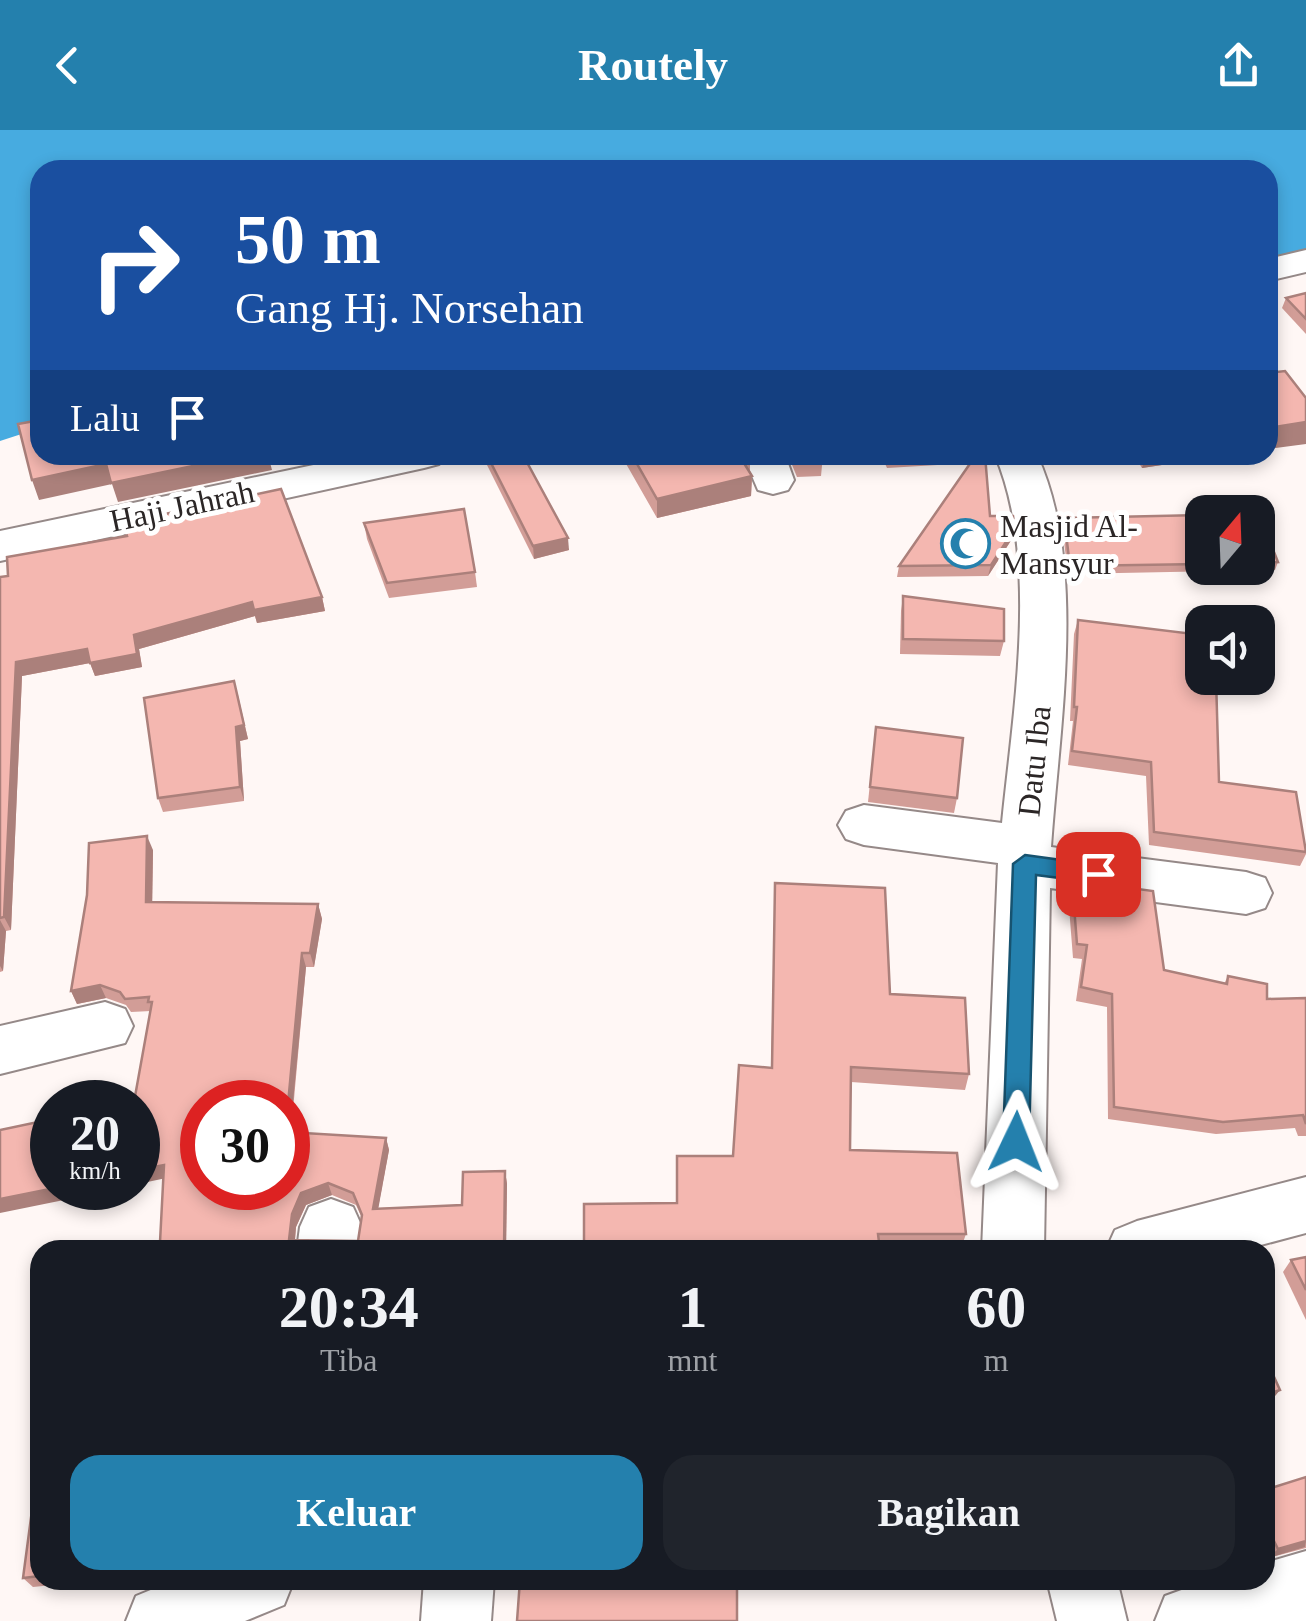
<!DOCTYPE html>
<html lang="id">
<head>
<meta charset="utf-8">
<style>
	body { margin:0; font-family:"Times New Roman",serif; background:#20242c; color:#f1f3f6; height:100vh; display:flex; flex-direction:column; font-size:38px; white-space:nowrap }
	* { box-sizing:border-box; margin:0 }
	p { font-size:32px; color:#9ea1a6 }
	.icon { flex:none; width:55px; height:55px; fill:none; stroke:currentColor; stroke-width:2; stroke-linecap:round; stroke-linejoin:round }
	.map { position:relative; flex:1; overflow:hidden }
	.drawer { position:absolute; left:30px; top:1110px; width:1245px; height:350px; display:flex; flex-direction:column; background:#171b24; border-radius:30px; box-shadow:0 5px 15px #0003 }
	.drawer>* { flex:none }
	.hud { position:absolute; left:30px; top:30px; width:1248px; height:305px; border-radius:30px; box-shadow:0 5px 15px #0003; background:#1a4fa0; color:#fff; overflow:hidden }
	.needle { width:65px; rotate:19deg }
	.tools { position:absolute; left:1185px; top:365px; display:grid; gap:20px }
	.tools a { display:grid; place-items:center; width:90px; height:90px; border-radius:20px; background:#171b24; box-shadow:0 5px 15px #0003; font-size:50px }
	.speed { position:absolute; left:30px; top:950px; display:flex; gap:20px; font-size:50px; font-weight:700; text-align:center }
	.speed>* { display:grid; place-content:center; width:130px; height:130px; border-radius:50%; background:#171b24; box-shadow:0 5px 15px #0003; line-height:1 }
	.speed small { font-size:25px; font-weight:400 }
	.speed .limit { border:15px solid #d22; background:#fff; color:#111 }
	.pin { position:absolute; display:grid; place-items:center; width:85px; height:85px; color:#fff; margin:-42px; border-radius:20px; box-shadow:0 5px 15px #0006 }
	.me { position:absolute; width:110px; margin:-55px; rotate:2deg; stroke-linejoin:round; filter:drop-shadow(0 0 8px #0008) }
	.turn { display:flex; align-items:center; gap:35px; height:210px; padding:0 40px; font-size:45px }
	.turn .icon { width:130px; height:130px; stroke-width:2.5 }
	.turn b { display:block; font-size:70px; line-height:85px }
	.then { display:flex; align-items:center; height:95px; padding:0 40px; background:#0003; gap:20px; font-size:38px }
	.eta { display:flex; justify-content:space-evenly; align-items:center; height:170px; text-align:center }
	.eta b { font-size:60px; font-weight:700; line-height:70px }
	.primary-button { display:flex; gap:20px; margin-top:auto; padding:20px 40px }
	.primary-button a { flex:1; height:115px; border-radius:30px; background:#2480ad; color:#fff; font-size:40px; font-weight:700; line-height:115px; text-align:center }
	.primary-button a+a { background:#20242c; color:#f1f3f6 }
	header { display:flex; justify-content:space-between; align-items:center; height:130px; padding:0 40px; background:#2480ad; color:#fff; font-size:45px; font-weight:700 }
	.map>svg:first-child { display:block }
	.water { fill:#47abe0 }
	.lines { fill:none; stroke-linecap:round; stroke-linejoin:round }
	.street-casing { stroke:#958988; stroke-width:4 }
	.street { fill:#fff; fill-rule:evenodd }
	.wall { fill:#d29d97; fill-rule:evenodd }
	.shaded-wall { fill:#ab807b }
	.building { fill:#f4b7b0; stroke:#ab807b; stroke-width:2.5; fill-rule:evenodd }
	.route { fill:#2480ad; stroke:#175370; stroke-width:2.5 }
	.labels { text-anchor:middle; stroke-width:10; stroke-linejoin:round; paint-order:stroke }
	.street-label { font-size:32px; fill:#2b2626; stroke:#fff }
	.poi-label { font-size:32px; fill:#2b2626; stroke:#fff; text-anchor:start }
</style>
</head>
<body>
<header><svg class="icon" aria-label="back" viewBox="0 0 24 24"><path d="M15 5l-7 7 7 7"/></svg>Routely<svg class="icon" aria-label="share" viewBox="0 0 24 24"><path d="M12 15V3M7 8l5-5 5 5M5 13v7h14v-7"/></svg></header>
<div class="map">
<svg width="1306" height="1491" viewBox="0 0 1306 1491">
	<rect width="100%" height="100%" fill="#fff7f5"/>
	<path class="water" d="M0,0H1306V122L1268,131V40H40V298L0,311Z"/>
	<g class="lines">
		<defs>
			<g id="street">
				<path d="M1306,120V142L1268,151V129Z"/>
				<path d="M361,325H445L439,334L424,338L0,431V401Z"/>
				<path d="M743,325H785L794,350L788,360L773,364L758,360Z"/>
				<path d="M995,325H1037C1088,435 1059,598 1051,717L1246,742L1265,748L1272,763L1265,778L1246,784L1050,758L1044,1120H982L998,733L864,715L846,709L838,695L846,681L864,675L1002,693C1013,582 1040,429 995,325Z"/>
				<path d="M105,872L125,879L133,896L125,913L0,944V896Z"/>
				<path d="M1306,1047V1103L1242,1120H1106L1115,1100L1137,1091Z"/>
				<path d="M331,1069L353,1077L362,1097L359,1120H297L300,1097L309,1077Z"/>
				<path d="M1306,1421V1491H1155L1165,1466L1209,1450H1265V1433Z"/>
				<path d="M175,1450H294L284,1475L245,1491H126L136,1466Z"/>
				<path d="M424,1450H494L491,1491H421Z"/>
				<path d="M1047,1450H1117L1127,1491H1057Z"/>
			</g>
		</defs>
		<use href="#street" class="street-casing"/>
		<use href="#street" class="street"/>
	</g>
	<g class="wall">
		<path d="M1306,163V204L1282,178L1286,168Z"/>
		<path d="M482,325H523L569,420L534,429Z"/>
		<path d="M621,325H748L750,330V343L752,346L751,366L657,388Z"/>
		<path d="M788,325H823L821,346L797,347Z"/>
		<path d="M881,325H988L985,332L990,386L1015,398L1012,409L988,446L897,447L899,436L971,333L887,338Z"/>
		<path d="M1134,325H1228L1142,338Z"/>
		<path d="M1258,384L1278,432L1275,440L1068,444L1062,396L1064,388L1202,385V438H1258Z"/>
		<path d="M364,393L475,442L477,457L389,468L367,409Z"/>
		<path d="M0,447L322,467L325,481L257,493L255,486L139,519L142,537L95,546L90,533L22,546L11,800L6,801L3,841L0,842Z"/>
		<path d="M903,466L1004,511L1000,526L900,524L901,481Z"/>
		<path d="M1078,490L1219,652L1306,717V724L1300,736L1149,715L1146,646L1068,635L1073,591H1070L1074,504Z"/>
		<path d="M238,565L248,609L240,611L244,671L163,682L158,668Z"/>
		<path d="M876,597L957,668L954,683L868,672Z"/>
		<path d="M153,720L152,773L318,774L322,789L314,837H306L291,1002L386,1008L389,1020L378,1078L462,1075L505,1041L507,1054L506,1120L160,1112L164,1049L151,881L131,882L126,875L106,868L77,874L71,861L87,765ZM332,1065L356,1075L362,1088L358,1111L295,1110L296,1097L306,1075Z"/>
		<path d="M1072,750L1164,840L1224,854L1228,846L1267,869L1306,868V1006H1298L1295,998L1216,1004L1108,989L1107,877L1076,871L1082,829L1073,828L1068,764Z"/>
		<path d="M775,753L890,864L969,944L965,960L851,952L850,1020L966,1104L961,1118H879L677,1073L733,1026L771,938Z"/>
		<path d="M1306,1127V1190L1283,1142L1291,1130Z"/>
		<path d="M40,1334V1450H102L33,1457L23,1448Z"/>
		<path d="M1306,1347V1418L1268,1428L1265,1421V1360Z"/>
		<path d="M837,1450H901L900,1452L838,1459Z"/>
	</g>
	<g class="shaded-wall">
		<path d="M1306,292V314L1268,319V298Z"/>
		<path d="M246,325H268L272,340L118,372L112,354L39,370L32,350L106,334Z"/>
		<path d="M1146,325H1228L1142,338Z"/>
		<path d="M752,346L751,366L657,388V369Z"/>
		<path d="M1015,398L1012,409L988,446L991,435Z"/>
		<path d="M568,408L569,420L534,429L533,416Z"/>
		<path d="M322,467L325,481L257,493L255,486L139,519L142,537L95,546L90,533L22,546L11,800L4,787L16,532L134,505L252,472Z"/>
		<path d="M234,551L248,609L240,611L244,671L240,657Z"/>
		<path d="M147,706L153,720L152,787L146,772Z"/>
		<path d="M318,774L322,789L314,837L310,823Z"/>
		<path d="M0,790L6,801L3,841L0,836Z"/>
		<path d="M302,823L306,837L289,1014L288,1009V974Z"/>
		<path d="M100,855L106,868L77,874L71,861Z"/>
		<path d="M386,1008L389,1020L376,1091L373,1079Z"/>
		<path d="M164,1035L171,1047L138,1054V1040Z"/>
		<path d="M505,1041L507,1054L506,1120H504Z"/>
		<path d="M328,1053L332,1065L306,1075L296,1097L294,1120L289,1110L292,1084L301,1063Z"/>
		<path d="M55,1058H123L0,1083V1069Z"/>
		<path d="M1280,1260L1271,1271L1265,1273V1265Z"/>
		<path d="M1306,1411L1305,1417L1268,1428L1278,1419Z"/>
	</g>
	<g class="building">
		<path d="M1306,163V189L1286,168Z"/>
		<path d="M1285,241L1306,268V292L1268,298V243Z"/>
		<path d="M40,290V325H246L111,353L106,334L32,350L18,294Z"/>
		<path d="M487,325H523L568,408L533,416Z"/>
		<path d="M632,325H748L750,330H742L752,346L657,369Z"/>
		<path d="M798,325H823V326L799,327Z"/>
		<path d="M887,325H927L888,327Z"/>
		<path d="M976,325H985L990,386H1013L1015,398L991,435L899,436Z"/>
		<path d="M281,359L322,467L254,480L252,472L134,505L137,524L90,533L87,519L16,532L4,787L0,788V447L8,446L7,427L127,406L123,393Z"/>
		<path d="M464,379L475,442L387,453L364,393Z"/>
		<path d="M1258,384H1259L1278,432L1258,433Z"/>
		<path d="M1202,385V434L1070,436L1064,388Z"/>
		<path d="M903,466L1004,479V511L903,509Z"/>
		<path d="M1078,490L1202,505V548H1216L1219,652L1296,662L1306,722L1154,702L1151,632L1072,621L1077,577H1074Z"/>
		<path d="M234,551L244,595L236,597L240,657L158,668L144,568Z"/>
		<path d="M876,597L963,608L957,668L870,657Z"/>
		<path d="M147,706L146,772L318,774L310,823H302L288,974V972H202V1058H288V1002L386,1008L373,1079L462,1075L463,1042L505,1041L504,1120H88V1118L160,1112L164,1035L138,1040V972H134L152,872H148L149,867L125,869L120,862L100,855L71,861L87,765L89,713ZM328,1053L353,1063L362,1085L358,1111L289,1110L292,1084L301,1063Z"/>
		<path d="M1072,750L1153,761L1164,840L1227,854L1228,846L1267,854V869L1306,868V994L1303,985L1223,992L1114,977L1112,864L1081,857L1087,815L1077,814Z"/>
		<path d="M775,753L885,758L890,864L965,868L969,944L851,937L850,1020L957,1023L966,1104H878L880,1120H584V1074L677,1073V1026H733L739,935L772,938Z"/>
		<path d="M52,989V1058H55L0,1069V1000Z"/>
		<path d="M1306,1127V1160L1291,1130Z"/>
		<path d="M40,1197V1251L37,1252Z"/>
		<path d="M1265,1227L1280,1260L1265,1265Z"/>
		<path d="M40,1334V1446L23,1448L38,1335Z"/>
		<path d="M1306,1347V1411L1278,1419L1265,1393V1360Z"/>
		<path d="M520,1450H737V1491H517Z"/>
	</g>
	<path class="route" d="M1025,725L1098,735L1110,744L1098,753L1036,745L1029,1012L1025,1021L1016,1024L1007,1021L1003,1012L1013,734Z"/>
	<defs>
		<symbol id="mosque-ring" viewBox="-11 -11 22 22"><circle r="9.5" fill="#fff" stroke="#2480ad" stroke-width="1.5"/><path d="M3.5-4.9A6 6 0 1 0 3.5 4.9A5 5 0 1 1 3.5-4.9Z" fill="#2480ad"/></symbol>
	</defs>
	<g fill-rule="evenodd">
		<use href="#mosque-ring" x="938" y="386" width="55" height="55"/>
	</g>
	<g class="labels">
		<g class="street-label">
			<text transform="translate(182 376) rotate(-12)" y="11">Haji Jahrah</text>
			<text transform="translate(1034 631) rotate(-84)" y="11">Datu Iba</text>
		</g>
		<g class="poi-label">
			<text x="1000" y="407">Masjid Al-<tspan x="1000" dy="37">Mansyur</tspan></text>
		</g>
	</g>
</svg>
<div class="tools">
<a><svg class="needle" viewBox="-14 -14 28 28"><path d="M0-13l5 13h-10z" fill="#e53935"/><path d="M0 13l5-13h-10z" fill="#9ea1a6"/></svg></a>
<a><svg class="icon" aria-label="sound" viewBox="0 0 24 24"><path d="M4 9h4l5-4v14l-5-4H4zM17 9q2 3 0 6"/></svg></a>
</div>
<div class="speed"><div>20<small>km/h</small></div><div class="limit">30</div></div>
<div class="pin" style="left:1098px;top:744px;background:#d93025"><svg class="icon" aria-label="arrive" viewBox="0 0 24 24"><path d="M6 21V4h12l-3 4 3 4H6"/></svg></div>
<svg class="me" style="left:1016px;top:1012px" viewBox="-20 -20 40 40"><path d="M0-17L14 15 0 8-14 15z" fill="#2480ad" stroke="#fff" stroke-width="4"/></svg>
<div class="hud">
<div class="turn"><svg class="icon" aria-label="right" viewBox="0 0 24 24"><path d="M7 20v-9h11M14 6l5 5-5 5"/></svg><div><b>50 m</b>Gang Hj. Norsehan</div></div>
<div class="then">Lalu<svg class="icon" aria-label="arrive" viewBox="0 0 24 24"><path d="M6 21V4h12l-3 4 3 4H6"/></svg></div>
</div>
<section class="drawer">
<div class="eta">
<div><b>20:34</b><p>Tiba</p></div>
<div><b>1</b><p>mnt</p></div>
<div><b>60</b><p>m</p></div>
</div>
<div class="primary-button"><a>Keluar</a><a>Bagikan</a></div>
</section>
</div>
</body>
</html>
